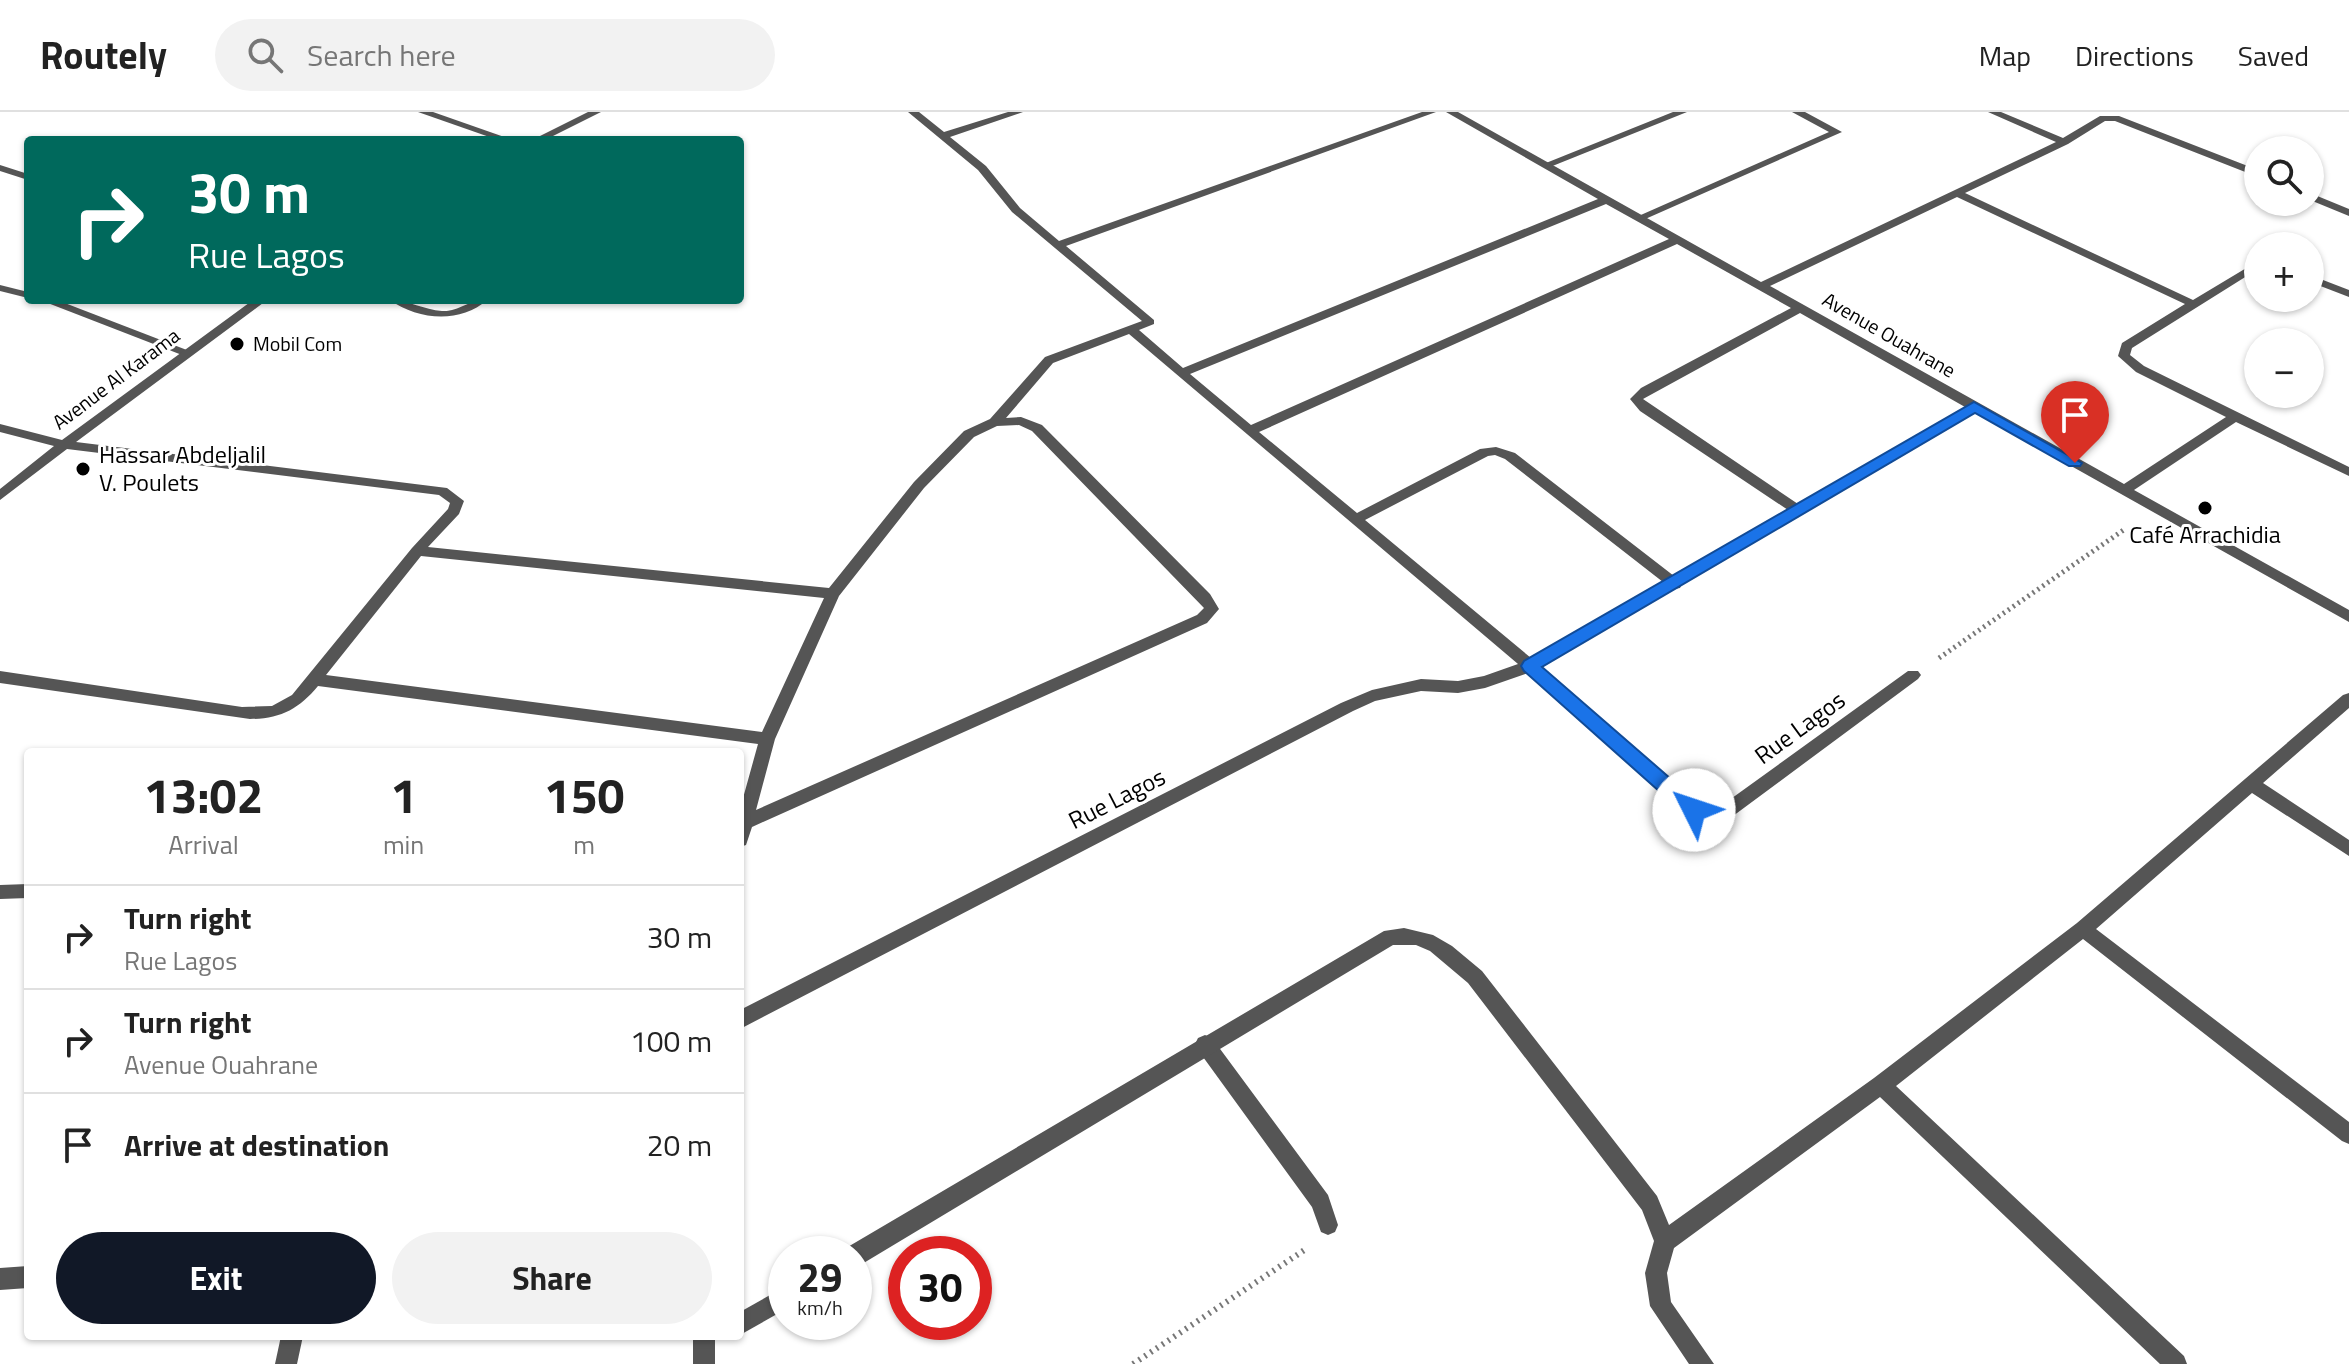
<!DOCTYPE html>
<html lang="en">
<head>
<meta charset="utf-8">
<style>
	body { margin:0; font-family:"Titillium Web",sans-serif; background:#f2f2f2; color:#222; height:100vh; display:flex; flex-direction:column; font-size:30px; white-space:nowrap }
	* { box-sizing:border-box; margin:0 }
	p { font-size:26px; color:#767676 }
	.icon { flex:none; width:44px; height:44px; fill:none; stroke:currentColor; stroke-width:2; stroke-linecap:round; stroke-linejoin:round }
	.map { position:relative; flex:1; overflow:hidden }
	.sheet { position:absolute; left:24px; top:636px; width:720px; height:592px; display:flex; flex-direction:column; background:#fff; border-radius:8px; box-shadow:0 2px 6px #0004 }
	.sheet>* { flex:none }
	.guide { position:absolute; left:24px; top:24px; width:720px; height:168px; border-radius:8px; box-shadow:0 2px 6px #0004; background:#00695c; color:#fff; overflow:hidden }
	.controls { position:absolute; left:2244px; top:24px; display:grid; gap:16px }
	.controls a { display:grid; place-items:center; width:80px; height:80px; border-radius:50%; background:#fff; box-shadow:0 2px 6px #0004; font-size:40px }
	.speed { position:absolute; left:768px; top:1124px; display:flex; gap:16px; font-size:40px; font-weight:700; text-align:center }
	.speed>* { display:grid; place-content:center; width:104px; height:104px; border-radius:50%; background:#fff; box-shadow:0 2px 6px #0004; line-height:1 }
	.speed small { font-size:20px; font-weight:400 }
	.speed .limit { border:12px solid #d22; background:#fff; color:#111 }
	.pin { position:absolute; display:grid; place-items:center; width:68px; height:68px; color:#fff; margin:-82px -34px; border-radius:50% 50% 50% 0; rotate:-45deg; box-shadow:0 0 8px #0007 }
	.pin .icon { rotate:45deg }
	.me { position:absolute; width:88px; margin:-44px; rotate:311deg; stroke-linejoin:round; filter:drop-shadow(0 0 6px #0008) }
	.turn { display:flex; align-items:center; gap:28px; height:168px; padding:0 32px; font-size:36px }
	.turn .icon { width:104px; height:104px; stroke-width:2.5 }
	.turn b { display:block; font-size:56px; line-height:68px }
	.eta { display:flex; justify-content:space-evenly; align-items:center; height:136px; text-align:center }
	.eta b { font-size:48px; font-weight:700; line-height:56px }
	.primary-button { display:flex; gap:16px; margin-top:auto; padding:16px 32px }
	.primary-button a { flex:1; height:92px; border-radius:48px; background:#111827; color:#fff; font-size:32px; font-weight:700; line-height:92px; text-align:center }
	.primary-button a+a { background:#f2f2f2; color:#222 }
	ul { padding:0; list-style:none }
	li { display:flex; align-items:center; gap:24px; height:104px; padding:0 32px; border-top:2px solid #e0e0e0 }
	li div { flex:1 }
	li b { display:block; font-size:30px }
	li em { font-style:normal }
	header { display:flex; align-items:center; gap:48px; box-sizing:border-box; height:112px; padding:0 40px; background:#fff; border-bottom:2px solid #e0e0e0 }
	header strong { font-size:38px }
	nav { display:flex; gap:44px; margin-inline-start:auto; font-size:28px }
	.search { width:560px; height:72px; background:#f2f2f2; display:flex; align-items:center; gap:20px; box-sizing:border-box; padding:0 28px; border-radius:44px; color:#767676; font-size:30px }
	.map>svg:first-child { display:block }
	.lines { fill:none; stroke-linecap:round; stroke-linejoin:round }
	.path-far1 { stroke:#777; stroke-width:5; stroke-dasharray:2 4; stroke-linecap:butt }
	.path { stroke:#777; stroke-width:6; stroke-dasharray:2 5; stroke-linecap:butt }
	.lane { fill:#555; fill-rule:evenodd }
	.street { fill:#555; fill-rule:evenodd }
	.route { fill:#1a73e8; stroke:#114b97; stroke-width:2 }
	.poi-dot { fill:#000; stroke:#fff; stroke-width:3 }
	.labels { text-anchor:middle; stroke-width:6; stroke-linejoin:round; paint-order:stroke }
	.far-street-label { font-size:20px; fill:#000; stroke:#fff }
	.far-poi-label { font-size:20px; fill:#000; stroke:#fff; text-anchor:start }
	.poi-label { font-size:24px; fill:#000; stroke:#fff; text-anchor:start }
	.street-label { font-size:24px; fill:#000; stroke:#fff }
</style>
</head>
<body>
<header>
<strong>Routely</strong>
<div class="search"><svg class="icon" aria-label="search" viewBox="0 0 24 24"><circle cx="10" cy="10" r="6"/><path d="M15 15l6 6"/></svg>Search here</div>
<nav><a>Map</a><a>Directions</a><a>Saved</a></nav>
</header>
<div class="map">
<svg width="2349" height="1252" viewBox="0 0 2349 1252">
	<rect width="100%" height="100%" fill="#fff"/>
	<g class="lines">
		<path class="path-far1" d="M1939,546L2125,417"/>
		<path class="path" d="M1133,1252L1306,1137"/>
		<g class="lane">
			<path d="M1673,0H1687L1550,55L1541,53Z"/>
			<path d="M1792,0H1805L1842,20L1643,108L1634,106L1829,20Z"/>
			<path d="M0,173L28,180V186L0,179Z"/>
			<path d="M40,188H57L192,240L186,244L182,243Z"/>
			<path d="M390,188C409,188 424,198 442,199C459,200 467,188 487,188C460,212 418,208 390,188Z"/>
			<path d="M1205,923L1212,926L1328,1083L1338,1113L1335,1120L1328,1123L1321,1120L1312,1095L1198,938L1195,932L1198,926Z"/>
		</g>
		<g class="street">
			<path d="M418,0H433L513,28H498Z"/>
			<path d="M588,0H601L545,28H532Z"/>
			<path d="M908,0H919L944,20L1008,0H1023L950,25L986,54L1020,96L1059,129L1422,0H1436L1066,134L1154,208V212L1139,218L1183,256L1598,87L1446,0H1458L1761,170L2056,30L1988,0H2001L2063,26L2100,4H2119L2258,58V65L2115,9H2105L2068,32L1965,81L2193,188L2258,149V157L2132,236L2130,243L2144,254L2349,355V364L2236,310L2134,378L2349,498V510L1975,300L1682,472L1680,476L1674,477L1541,555L1700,693L1711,698L1721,694L1908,559H1918L1921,563L1918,567L1733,704L1711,712L1688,703L1528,561L1485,576L1458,581L1421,579L1375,589L1353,599L740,917V898L1341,591L1372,578L1421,567L1458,569L1484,564L1518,552L1129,222L1053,251L1006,306L1021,305L1042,313L1210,482L1219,497L1207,511L752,715L746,733L740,735V697L758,632L318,574C299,597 280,607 250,607L0,571V559L242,595L272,594L292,583L412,436L448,397L450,391L439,383L67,337L0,388V377L54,334L0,320V312L62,328L253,188H267L76,330L447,376L464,389L459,402L428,435L829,476L914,370L964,319L990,307L1045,245L1142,209L1012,100L978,58ZM1957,85L2185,192L2122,231L2118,244L2136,260L2226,305L2124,372L1770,174ZM1606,92L1669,127L1251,313L1190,262ZM1677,132L1791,196L1641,276L1630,287L1640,299L1788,398L1674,464L1515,341L1496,335L1480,337L1357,401L1259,320ZM1800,201L1965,295L1798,392L1643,287ZM1019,313L1032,319L1204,496L1197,503L756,698L775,627L839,484L924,376L974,325L997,314ZM1495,343L1505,347L1663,470L1531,546L1365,408L1488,344ZM421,444L824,486L762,620L326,563Z"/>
			<path d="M0,53L28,62V68L0,59Z"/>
			<path d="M2310,81L2349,97V104L2310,88Z"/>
			<path d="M2310,163L2349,178V185L2310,170Z"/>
			<path d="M2349,581V596L2263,671L2349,728V744L2252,681L2096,817L2349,1010V1032L2342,1029L2083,827L1896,974L2184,1244L2187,1252H2160L1880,985L1674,1136L1667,1161L1671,1190L1714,1252H1689L1650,1194L1645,1161L1654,1129L1642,1098L1468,871L1430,839L1416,833H1393L862,1152L854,1155V1142H844L846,1136L1384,819L1404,816L1433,823L1452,834L1482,859L1657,1084L1669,1113L1874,966L2077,811L2343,583Z"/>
			<path d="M28,772V786L0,787V773Z"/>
			<path d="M28,1154V1176L0,1178V1156Z"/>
			<path d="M786,1174V1197L740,1223V1200Z"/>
			<path d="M281,1224H303L297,1252H275Z"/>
			<rect x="693" y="1224" width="22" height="28"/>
		</g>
	</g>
	<path class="route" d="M1974,290L2082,351L2080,354H2069L1975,301L1542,555L1701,693L1703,698L1701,704H1687L1524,559L1521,554L1524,549Z"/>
	<g class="poi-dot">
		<circle cx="237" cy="232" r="8"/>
		<circle cx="83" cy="357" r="8"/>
		<circle cx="2205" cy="396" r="8"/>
	</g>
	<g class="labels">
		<g class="far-street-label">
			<text transform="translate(1889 223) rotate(30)" y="7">Avenue Ouahrane</text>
			<text transform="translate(116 267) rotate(-37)" y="7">Avenue Al Karama</text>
		</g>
		<g class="far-poi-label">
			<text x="253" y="239">Mobil Com</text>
		</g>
		<g class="poi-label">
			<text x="99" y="351">Hassar Abdeljalil<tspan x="99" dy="28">V. Poulets</tspan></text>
			<text x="2205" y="431" text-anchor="middle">Café Arrachidia</text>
		</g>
		<g class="street-label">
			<text transform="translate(1800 616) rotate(-36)" y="8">Rue Lagos</text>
			<text transform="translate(1117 687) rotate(-27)" y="8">Rue Lagos</text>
		</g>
	</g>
</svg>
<div class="controls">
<a><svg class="icon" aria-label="search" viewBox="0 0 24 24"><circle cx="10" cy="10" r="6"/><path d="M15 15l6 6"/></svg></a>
<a>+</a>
<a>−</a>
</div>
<div class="speed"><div>29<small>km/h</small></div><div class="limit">30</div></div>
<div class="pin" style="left:2075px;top:351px;background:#d93025"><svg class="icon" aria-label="arrive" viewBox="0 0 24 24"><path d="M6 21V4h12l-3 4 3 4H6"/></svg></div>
<svg class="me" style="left:1694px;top:698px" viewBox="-20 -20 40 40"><circle r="19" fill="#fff"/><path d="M0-13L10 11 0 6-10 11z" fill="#1a73e8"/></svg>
<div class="guide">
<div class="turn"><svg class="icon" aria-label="right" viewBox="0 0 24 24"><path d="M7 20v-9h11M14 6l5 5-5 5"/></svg><div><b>30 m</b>Rue Lagos</div></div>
</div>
<section class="sheet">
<div class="eta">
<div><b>13:02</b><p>Arrival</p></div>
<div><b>1</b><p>min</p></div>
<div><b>150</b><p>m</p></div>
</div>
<ul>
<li><svg class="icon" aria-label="right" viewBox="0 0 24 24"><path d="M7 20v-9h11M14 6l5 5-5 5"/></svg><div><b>Turn right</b><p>Rue Lagos</p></div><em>30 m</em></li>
<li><svg class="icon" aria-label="right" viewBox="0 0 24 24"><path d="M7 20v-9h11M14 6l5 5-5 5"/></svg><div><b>Turn right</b><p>Avenue Ouahrane</p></div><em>100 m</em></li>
<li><svg class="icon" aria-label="arrive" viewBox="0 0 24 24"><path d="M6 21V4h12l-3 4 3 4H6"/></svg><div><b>Arrive at destination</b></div><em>20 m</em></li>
</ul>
<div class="primary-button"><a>Exit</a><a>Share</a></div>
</section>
</div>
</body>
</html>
